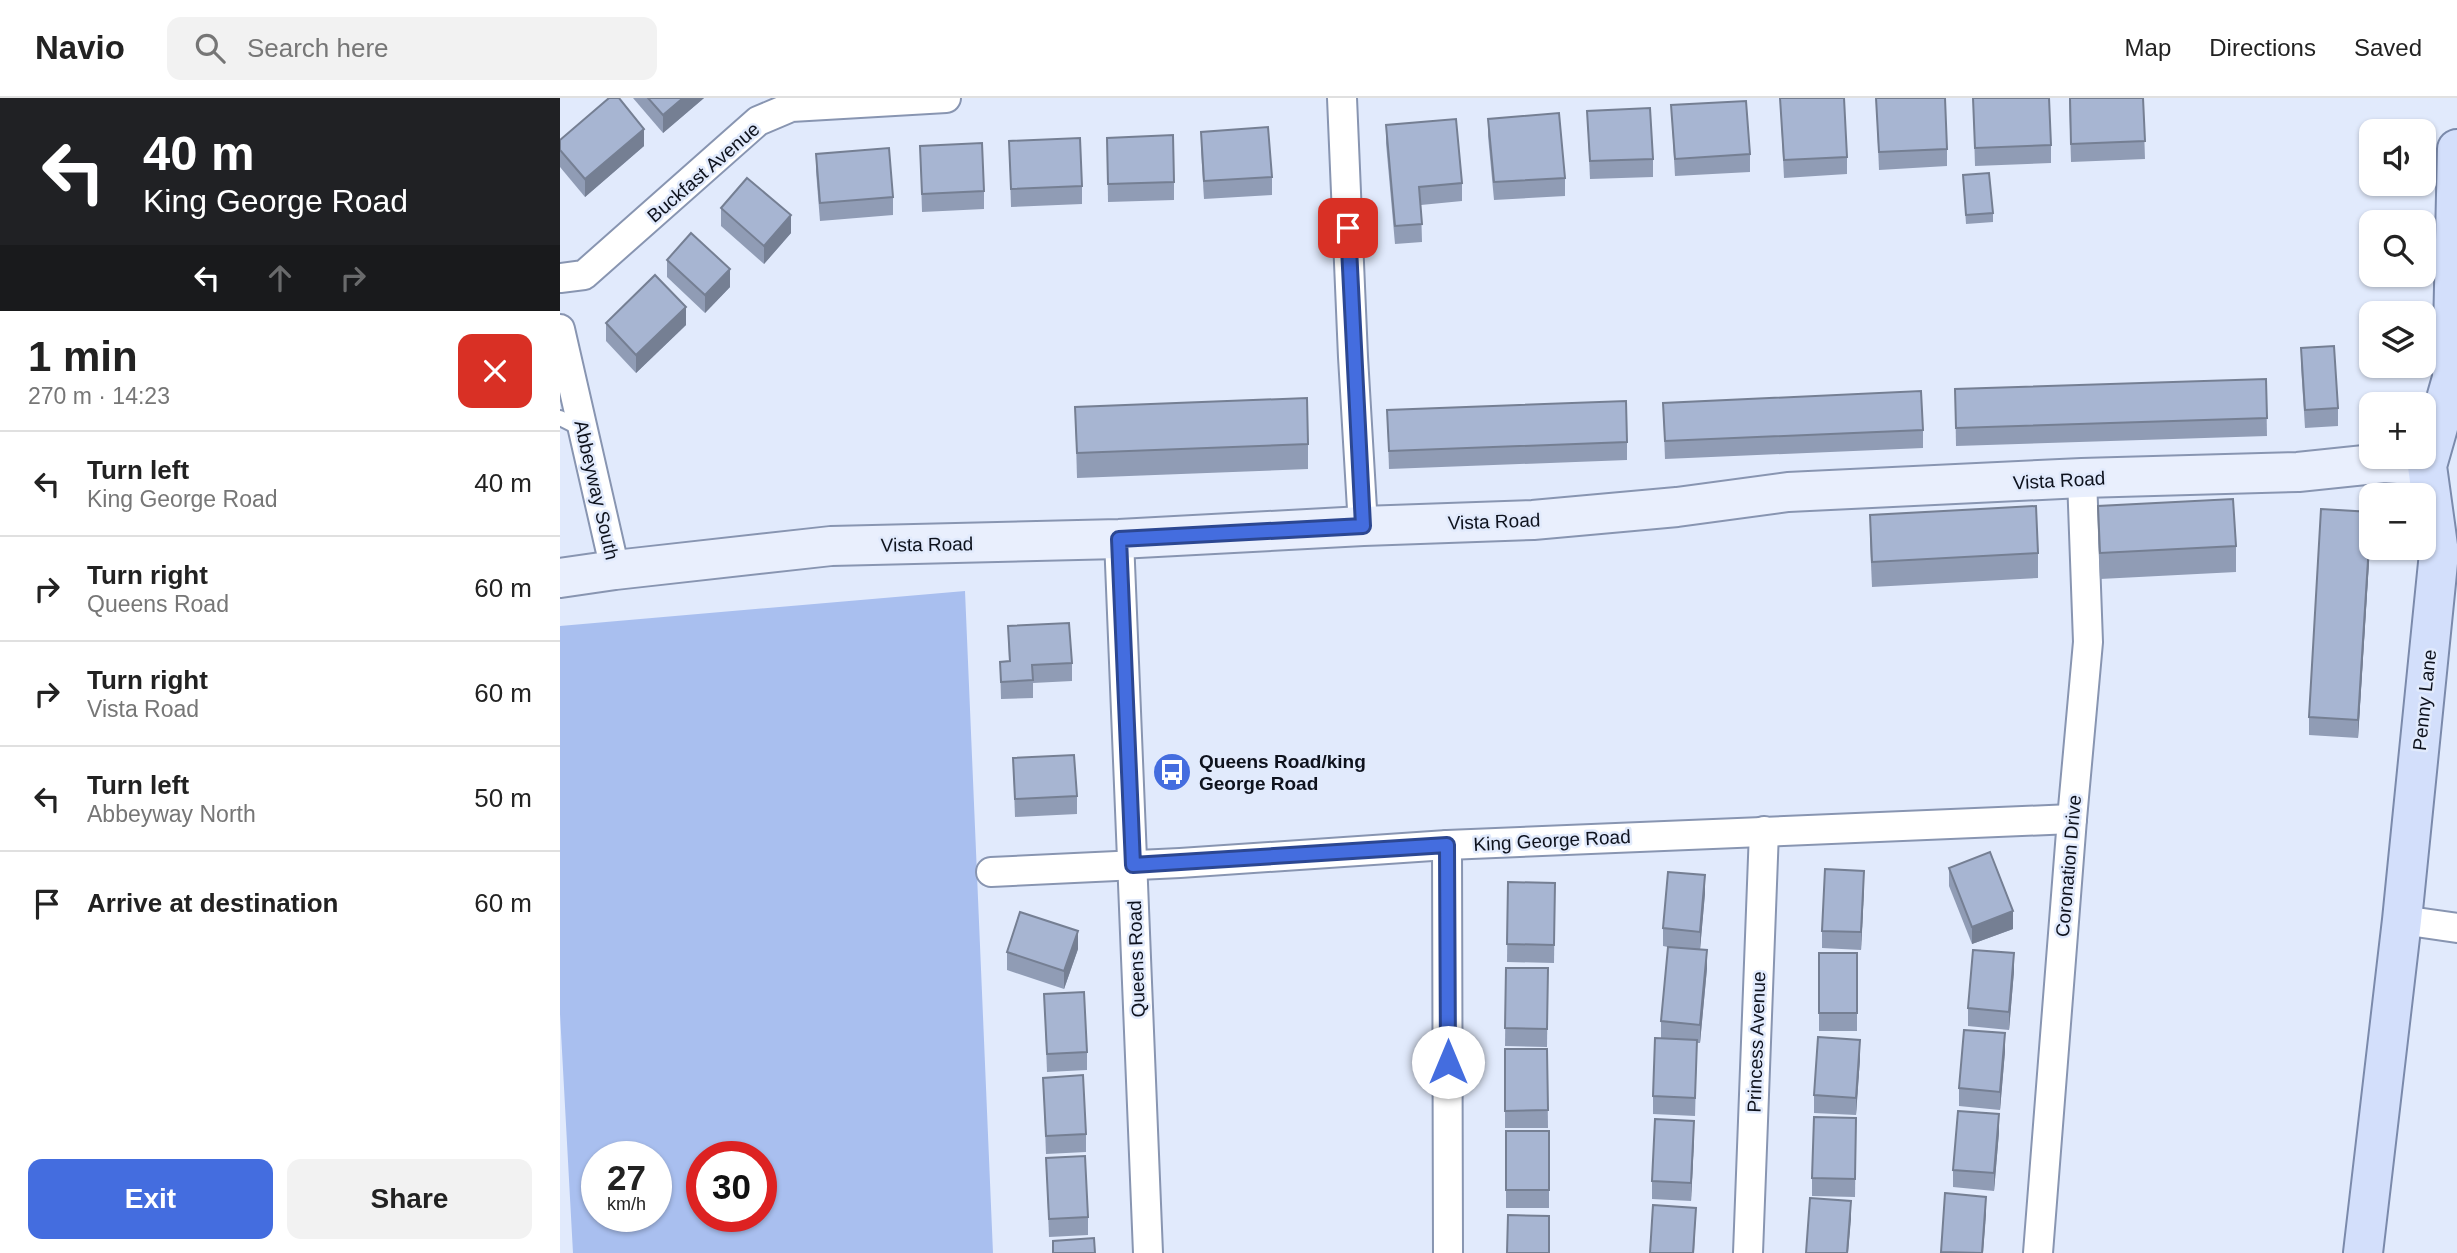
<!DOCTYPE html>
<html lang="en">
<head>
<meta charset="utf-8">
<style>
	body { margin:0; font-family:Arial,sans-serif; background:#f2f2f2; color:#222; height:100vh; display:flex; flex-direction:column; font-size:26px; white-space:nowrap }
	* { box-sizing:border-box; margin:0 }
	p { font-size:23px; color:#767676 }
	.icon { flex:none; width:38px; height:38px; fill:none; stroke:currentColor; stroke-width:2; stroke-linecap:round; stroke-linejoin:round }
	.map { position:relative; flex:1; overflow:hidden }
	.panel { display:flex; flex-direction:column; background:#fff; width:560px }
	.panel>* { flex:none }
	.hud { background:#202124; color:#fff; overflow:hidden }
	.fabs { position:absolute; left:1799px; top:21px; display:grid; gap:14px }
	.fabs a { display:grid; place-items:center; width:77px; height:77px; border-radius:14px; background:#fff; box-shadow:0 2px 5px #0004; font-size:35px }
	.speed { position:absolute; left:21px; top:1043px; display:flex; gap:14px; font-size:35px; font-weight:700; text-align:center }
	.speed>* { display:grid; place-content:center; width:91px; height:91px; border-radius:50%; background:#fff; box-shadow:0 2px 5px #0004; line-height:1 }
	.speed small { font-size:18px; font-weight:400 }
	.speed .limit { border:10px solid #d22; background:#fff; color:#111 }
	.pin { position:absolute; display:grid; place-items:center; width:60px; height:60px; color:#fff; margin:-30px; border-radius:14px; box-shadow:0 4px 10px #0006 }
	.me { position:absolute; width:77px; margin:-38px; rotate:0deg; stroke-linejoin:round; filter:drop-shadow(0 0 5px #0008) }
	.turn { display:flex; align-items:center; gap:24px; height:147px; padding:0 28px; font-size:32px }
	.turn .icon { width:91px; height:91px; stroke-width:2.5 }
	.turn b { display:block; font-size:49px; line-height:60px }
	.lanes { display:flex; align-items:center; height:66px; padding:0 28px; background:#0003; justify-content:center; gap:35px; direction:ltr }
	.lanes .off { opacity:.35 }
	.round { display:grid; place-items:center; flex:none; width:74px; height:74px; border-radius:14px; background:#f2f2f2 }
	.overview { display:flex; align-items:center; justify-content:space-between; height:119px; padding:0 28px }
	h1 { font-size:42px; font-weight:600; line-height:52px }
	.primary-button { display:flex; gap:14px; margin-top:auto; padding:14px 28px }
	.primary-button a { flex:1; height:80px; border-radius:14px; background:#446ddf; color:#fff; font-size:28px; font-weight:600; line-height:80px; text-align:center }
	.primary-button a+a { background:#f2f2f2; color:#222 }
	ul { padding:0; list-style:none }
	li { display:flex; align-items:center; gap:21px; height:105px; padding:0 28px; border-top:2px solid #e0e0e0 }
	li div { flex:1 }
	li b { display:block; font-size:26px }
	li em { font-style:normal }
	header { display:flex; align-items:center; gap:42px; box-sizing:border-box; height:98px; padding:0 35px; background:#fff; border-bottom:2px solid #e0e0e0 }
	header strong { font-size:33px }
	nav { display:flex; gap:38px; margin-inline-start:auto; font-size:24px }
	.search { width:490px; height:63px; background:#f2f2f2; display:flex; align-items:center; gap:18px; box-sizing:border-box; padding:0 24px; border-radius:14px; color:#767676; font-size:26px }
	main { display:flex; flex:1; min-height:0 }
	.map>svg:first-child { display:block }
	.green { fill:#a9bfef; fill-rule:evenodd }
	.lines { fill:none; stroke-linecap:round; stroke-linejoin:round }
	.lane-casing { stroke:#8895b1; stroke-width:18 }
	.street-casing { stroke:#8895b1; stroke-width:32 }
	.secondary-casing { stroke:#8895b1; stroke-width:42 }
	.primary-casing { stroke:#7b8aab; stroke-width:42 }
	.lane { stroke:#fff; stroke-width:14 }
	.street { stroke:#fff; stroke-width:28 }
	.secondary { stroke:#e9effd; stroke-width:38 }
	.primary { stroke:#d3dffb; stroke-width:38 }
	.wall { fill:#909cb5 }
	.shaded-wall { fill:#757f93 }
	.building { fill:#a7b5d2; stroke:#757f93; stroke-width:2 }
	.route-casing { stroke:#2c4791; stroke-width:18 }
	.route { stroke:#446ddf; stroke-width:12 }
	.labels { text-anchor:middle; stroke-width:5; stroke-linejoin:round; paint-order:stroke }
	.street-label { font-size:19px; fill:#0e121d; stroke:#e1eafc }
	.poi-label { font-size:19px; font-weight:bold; fill:#0e121d; stroke:#e1eafc; text-anchor:start }
</style>
</head>
<body>
<header>
<strong>Navio</strong>
<div class="search"><svg class="icon" aria-label="search" viewBox="0 0 24 24"><circle cx="10" cy="10" r="6"/><path d="M15 15l6 6"/></svg>Search here</div>
<nav><a>Map</a><a>Directions</a><a>Saved</a></nav>
</header>
<main>
<section class="panel">
<div class="hud">
<div class="turn"><svg class="icon" aria-label="left" viewBox="0 0 24 24"><path d="M17 20v-9H6M10 6l-5 5 5 5"/></svg><div><b>40 m</b>King George Road</div></div>
<div class="lanes"><svg class="icon" aria-label="left" viewBox="0 0 24 24"><path d="M17 20v-9H6M10 6l-5 5 5 5"/></svg><svg class="icon off" aria-label="ahead" viewBox="0 0 24 24"><path d="M12 20V5M6 11l6-6 6 6"/></svg><svg class="icon off" aria-label="right" viewBox="0 0 24 24"><path d="M7 20v-9h11M14 6l5 5-5 5"/></svg></div>
</div>
<div class="overview"><div><h1>1 min</h1><p>270 m · 14:23</p></div><a class="round" style="background:#d93025;color:#fff"><svg class="icon" aria-label="close" viewBox="0 0 24 24"><path d="M6 6l12 12M18 6L6 18"/></svg></a></div>
<ul>
<li><svg class="icon" aria-label="left" viewBox="0 0 24 24"><path d="M17 20v-9H6M10 6l-5 5 5 5"/></svg><div><b>Turn left</b><p>King George Road</p></div><em>40 m</em></li>
<li><svg class="icon" aria-label="right" viewBox="0 0 24 24"><path d="M7 20v-9h11M14 6l5 5-5 5"/></svg><div><b>Turn right</b><p>Queens Road</p></div><em>60 m</em></li>
<li><svg class="icon" aria-label="right" viewBox="0 0 24 24"><path d="M7 20v-9h11M14 6l5 5-5 5"/></svg><div><b>Turn right</b><p>Vista Road</p></div><em>60 m</em></li>
<li><svg class="icon" aria-label="left" viewBox="0 0 24 24"><path d="M17 20v-9H6M10 6l-5 5 5 5"/></svg><div><b>Turn left</b><p>Abbeyway North</p></div><em>50 m</em></li>
<li><svg class="icon" aria-label="arrive" viewBox="0 0 24 24"><path d="M6 21V4h12l-3 4 3 4H6"/></svg><div><b>Arrive at destination</b></div><em>60 m</em></li>
</ul>
<div class="primary-button"><a>Exit</a><a>Share</a></div>
</section>
<div class="map">
<svg width="1897" height="1155" viewBox="0 0 1897 1155">
	<rect width="100%" height="100%" fill="#e1eafc"/>
	<path class="green" d="M405,493L433,1155H13L0,916V528ZM37,1059H96V1118H37ZM142,1059H201V1118H142Z"/>
	<g class="lines">
		<defs>
			<path id="lane" d="M0,320L22,331"/>
			<g id="street">
				<path d="M782,0L793,259L803,428"/>
				<path d="M0,180L24,177L198,23L231,9L386,0"/>
				<path d="M0,231L55,472"/>
				<path d="M559,441L588,1155"/>
				<path d="M887,747L888,1155"/>
				<path d="M431,774L620,765L887,747L1512,721"/>
				<path d="M1842,822L1897,830"/>
				<path d="M1188,1155L1204,733"/>
				<path d="M1478,1155L1512,721L1528,544L1522,380"/>
			</g>
			<path id="secondary" d="M0,480L55,472L271,448L559,441L803,428L973,422L1117,409L1228,394L1522,380L1738,374L1824,365L1867,368"/>
			<path id="primary" d="M1803,1155L1842,822L1879,455L1867,368L1892,280L1897,51"/>
		</defs>
		<use href="#lane" class="lane-casing"/>
		<use href="#street" class="street-casing"/>
		<use href="#secondary" class="secondary-casing"/>
		<use href="#primary" class="primary-casing"/>
		<use href="#lane" class="lane"/>
		<use href="#street" class="street"/>
		<use href="#secondary" class="secondary"/>
		<use href="#primary" class="primary"/>
	</g>
	<g class="wall">
		<path d="M73,0H144L103,35Z"/>
		<path d="M1220,0L1287,59V76L1224,80Z"/>
		<path d="M1316,0L1387,51V68L1319,72Z"/>
		<path d="M1413,0L1491,47V65L1415,68Z"/>
		<path d="M1509,0H1583L1585,61L1511,64Z"/>
		<path d="M1111,7L1190,56V74L1115,78Z"/>
		<path d="M1027,13L1093,61V79L1030,81Z"/>
		<path d="M928,21L1005,80V98L934,102L928,38Z"/>
		<path d="M826,27L902,85V103L861,107L862,144L835,146L826,45Z"/>
		<path d="M641,34L712,79V97L644,101L641,51Z"/>
		<path d="M547,40L614,84V102L548,104Z"/>
		<path d="M0,42L84,48L25,99L0,69Z"/>
		<path d="M449,43L522,88V106L451,109Z"/>
		<path d="M360,48L424,93V111L362,114Z"/>
		<path d="M256,56L333,99V117L260,123L256,73Z"/>
		<path d="M1403,77L1433,115V124L1406,126Z"/>
		<path d="M161,110L231,135L204,166L161,128Z"/>
		<path d="M107,162L170,189L145,215L107,179Z"/>
		<path d="M46,225L126,227L76,275L46,243Z"/>
		<path d="M1741,250L1778,310V328L1745,330L1741,267Z"/>
		<path d="M1706,281L1707,338L1396,348L1395,291Z"/>
		<path d="M1103,305L1363,332V350L1105,361Z"/>
		<path d="M515,309L748,346V371L517,380Z"/>
		<path d="M827,312L1067,344V362L829,371Z"/>
		<path d="M1538,408L1676,448V474L1540,481L1538,434Z"/>
		<path d="M1310,417L1478,455V480L1312,489L1310,443Z"/>
		<path d="M1811,432L1798,640L1749,637V619Z"/>
		<path d="M448,528L512,565V583L473,585V600L441,601L440,564L449,563Z"/>
		<path d="M453,660L517,698V716L455,719Z"/>
		<path d="M1389,770L1453,831L1412,846L1389,788Z"/>
		<path d="M948,784L995,785L994,865L947,864Z"/>
		<path d="M1304,790L1301,852L1262,850V833Z"/>
		<path d="M1145,795L1140,851L1147,870L1140,945H1137L1135,1018L1093,1016V998L1101,940V923L1108,849L1103,848V830Z"/>
		<path d="M518,851L504,891L447,872V854Z"/>
		<rect x="1259" y="855" width="38" height="78"/>
		<path d="M946,870H988L987,949L945,948Z"/>
		<path d="M1454,873L1449,932L1408,928V910Z"/>
		<path d="M484,896L527,954V972L487,974Z"/>
		<path d="M945,951H987L988,1030H945Z"/>
		<path d="M1445,953L1440,1012L1399,1008V990Z"/>
		<path d="M1300,960L1296,1017L1254,1015V997Z"/>
		<path d="M483,980L526,1036V1054L486,1056Z"/>
		<path d="M1296,1020L1295,1099L1252,1098V1080Z"/>
		<rect x="946" y="1033" width="43" height="77"/>
		<path d="M1439,1034L1434,1093L1393,1089V1072Z"/>
		<path d="M1134,1041L1131,1103L1092,1101V1083Z"/>
		<path d="M486,1060L528,1119V1137L489,1139Z"/>
	</g>
	<g class="shaded-wall">
		<path d="M123,0H144L103,35V17Z"/>
		<path d="M84,31V48L25,99V81Z"/>
		<path d="M231,117V135L204,166V148Z"/>
		<path d="M170,171V189L145,215V197Z"/>
		<path d="M126,209V227L76,275V257Z"/>
		<path d="M1811,414V432L1798,640V622Z"/>
		<path d="M1304,773V790L1301,852V834Z"/>
		<path d="M1145,777V795L1140,852V834Z"/>
		<path d="M1453,813V831L1412,846V829Z"/>
		<path d="M518,833V851L504,891V873Z"/>
		<path d="M1147,852V870L1140,945V927Z"/>
		<path d="M1454,855V873L1449,932V914Z"/>
		<path d="M1445,935V953L1440,1012V994Z"/>
		<path d="M1300,942V960L1296,1017V1000Z"/>
		<path d="M1439,1016V1034L1434,1093V1075Z"/>
		<path d="M1134,1023V1041L1131,1103V1085Z"/>
		<path d="M1426,1099V1117L1423,1155H1422Z"/>
		<path d="M1291,1103V1121L1288,1155H1287Z"/>
		<path d="M1136,1110L1134,1155H1133Z"/>
	</g>
	<g class="building">
		<path d="M49,0H59L84,31L25,81L0,52V42Z"/>
		<path d="M88,0H123L103,17Z"/>
		<path d="M1220,0H1284L1287,59L1224,62Z"/>
		<path d="M1316,0H1385L1387,51L1319,54Z"/>
		<path d="M1413,0H1489L1491,47L1415,50Z"/>
		<path d="M1510,0H1583L1585,43L1511,46Z"/>
		<path d="M1186,3L1190,56L1115,61L1111,7Z"/>
		<path d="M1090,10L1093,61L1030,63L1027,13Z"/>
		<path d="M999,15L1005,80L934,84L928,21Z"/>
		<path d="M896,21L902,85L859,89L862,126L835,128L826,27Z"/>
		<path d="M708,29L712,79L644,83L641,34Z"/>
		<path d="M613,37L614,84L548,86L547,40Z"/>
		<path d="M520,40L522,88L451,91L449,43Z"/>
		<path d="M422,45L424,93L362,96L360,48Z"/>
		<path d="M329,50L333,99L260,105L256,56Z"/>
		<path d="M1429,75L1433,115L1406,117L1403,77Z"/>
		<path d="M187,80L231,117L204,148L161,110Z"/>
		<path d="M131,135L170,171L145,197L107,162Z"/>
		<path d="M95,177L126,209L76,257L46,225Z"/>
		<path d="M1774,248L1778,310L1745,312L1741,250Z"/>
		<path d="M1706,281L1707,320L1396,330L1395,291Z"/>
		<path d="M1361,293L1363,332L1105,343L1103,305Z"/>
		<path d="M747,300L748,346L517,355L515,309Z"/>
		<path d="M1066,303L1067,344L829,353L827,312Z"/>
		<path d="M1673,401L1676,448L1540,455L1538,408Z"/>
		<path d="M1476,408L1478,455L1312,464L1310,417Z"/>
		<path d="M1761,411L1811,414L1798,622L1749,619Z"/>
		<path d="M509,525L512,565L472,567L473,582L441,584L440,564L450,563L448,528Z"/>
		<path d="M514,657L517,698L455,701L453,660Z"/>
		<path d="M1430,754L1453,813L1412,829L1389,770Z"/>
		<path d="M1265,771L1304,773L1301,834L1262,833Z"/>
		<path d="M1108,774L1145,777L1140,834L1103,830Z"/>
		<path d="M948,784L995,785L994,847L947,846Z"/>
		<path d="M460,814L518,833L504,873L447,854Z"/>
		<path d="M1108,849L1147,852L1140,927L1101,923Z"/>
		<path d="M1413,852L1454,855L1449,914L1408,910Z"/>
		<rect x="1259" y="855" width="38" height="60"/>
		<path d="M946,870H988L987,931L945,930Z"/>
		<path d="M524,894L527,954L487,956L484,896Z"/>
		<path d="M1404,932L1445,935L1440,994L1399,990Z"/>
		<path d="M1258,939L1300,942L1296,1000L1254,997Z"/>
		<path d="M1095,940L1137,942L1135,1000L1093,998Z"/>
		<path d="M945,951H987L988,1012L945,1013Z"/>
		<path d="M523,977L526,1036L486,1038L483,980Z"/>
		<path d="M1398,1013L1439,1016L1434,1075L1393,1072Z"/>
		<path d="M1254,1019L1296,1020L1295,1081L1252,1080Z"/>
		<path d="M1095,1021L1134,1023L1131,1085L1092,1083Z"/>
		<rect x="946" y="1033" width="43" height="59"/>
		<path d="M525,1058L528,1119L489,1121L486,1060Z"/>
		<path d="M1385,1095L1426,1099L1422,1155L1381,1154Z"/>
		<path d="M1250,1100L1291,1103L1287,1155H1246Z"/>
		<path d="M1093,1107L1136,1110L1133,1155H1090Z"/>
		<path d="M948,1117L989,1118V1155H947Z"/>
		<path d="M534,1140L535,1155H493V1143Z"/>
	</g>
	<g class="lines">
		<defs>
			<path id="route" d="M788,130L803,428L559,441L573,767L887,747L888,964"/>
		</defs>
		<use href="#route" class="route-casing"/>
		<use href="#route" class="route"/>
	</g>
	<defs>
		<symbol id="bus-disc" viewBox="-11 -11 22 22"><circle r="9.5" fill="#446ddf" stroke="#e1eafc"/><path d="M-5-6H5V4H4V6H2V4H-2V6H-4V4H-5ZM-3.5-4V0h7V-4ZM-3.5 1.2v1.5H-2V1.2ZM2 1.2v1.5H3.5V1.2Z" fill="#fff"/></symbol>
	</defs>
	<g fill-rule="evenodd">
		<use href="#bus-disc" x="590" y="652" width="44" height="44"/>
	</g>
	<g class="labels">
		<g class="street-label">
			<text transform="translate(143 74) rotate(-41)" y="7">Buckfast Avenue</text>
			<text transform="translate(1499 382) rotate(-3)" y="7">Vista Road</text>
			<text transform="translate(37 392) rotate(77)" y="7">Abbeyway South</text>
			<text transform="translate(934 423) rotate(-2)" y="7">Vista Road</text>
			<text transform="translate(367 446) rotate(-1)" y="7">Vista Road</text>
			<text transform="translate(1864 602) rotate(-84)" y="7">Penny Lane</text>
			<text transform="translate(992 742) rotate(-3)" y="7">King George Road</text>
			<text transform="translate(1508 768) rotate(-85)" y="7">Coronation Drive</text>
			<text transform="translate(576 861) rotate(-92)" y="7">Queens Road</text>
			<text transform="translate(1196 944) rotate(-88)" y="7">Princess Avenue</text>
		</g>
		<g class="poi-label">
			<text x="639" y="670">Queens Road/king<tspan x="639" dy="22">George Road</tspan></text>
		</g>
	</g>
</svg>
<div class="fabs">
<a><svg class="icon" aria-label="sound" viewBox="0 0 24 24"><path d="M4 9h4l5-4v14l-5-4H4zM17 9q2 3 0 6"/></svg></a>
<a><svg class="icon" aria-label="search" viewBox="0 0 24 24"><circle cx="10" cy="10" r="6"/><path d="M15 15l6 6"/></svg></a>
<a><svg class="icon" aria-label="layers" viewBox="0 0 24 24"><path d="M12 4l9 5-9 5-9-5zM3 14l9 5 9-5"/></svg></a>
<a>+</a>
<a>−</a>
</div>
<div class="speed"><div>27<small>km/h</small></div><div class="limit">30</div></div>
<div class="pin" style="left:788px;top:130px;background:#d93025"><svg class="icon" aria-label="arrive" viewBox="0 0 24 24"><path d="M6 21V4h12l-3 4 3 4H6"/></svg></div>
<svg class="me" style="left:888px;top:964px" viewBox="-20 -20 40 40"><circle r="19" fill="#fff"/><path d="M0-13L10 11 0 6-10 11z" fill="#446ddf"/></svg>
</div>
</main>
</body>
</html>
